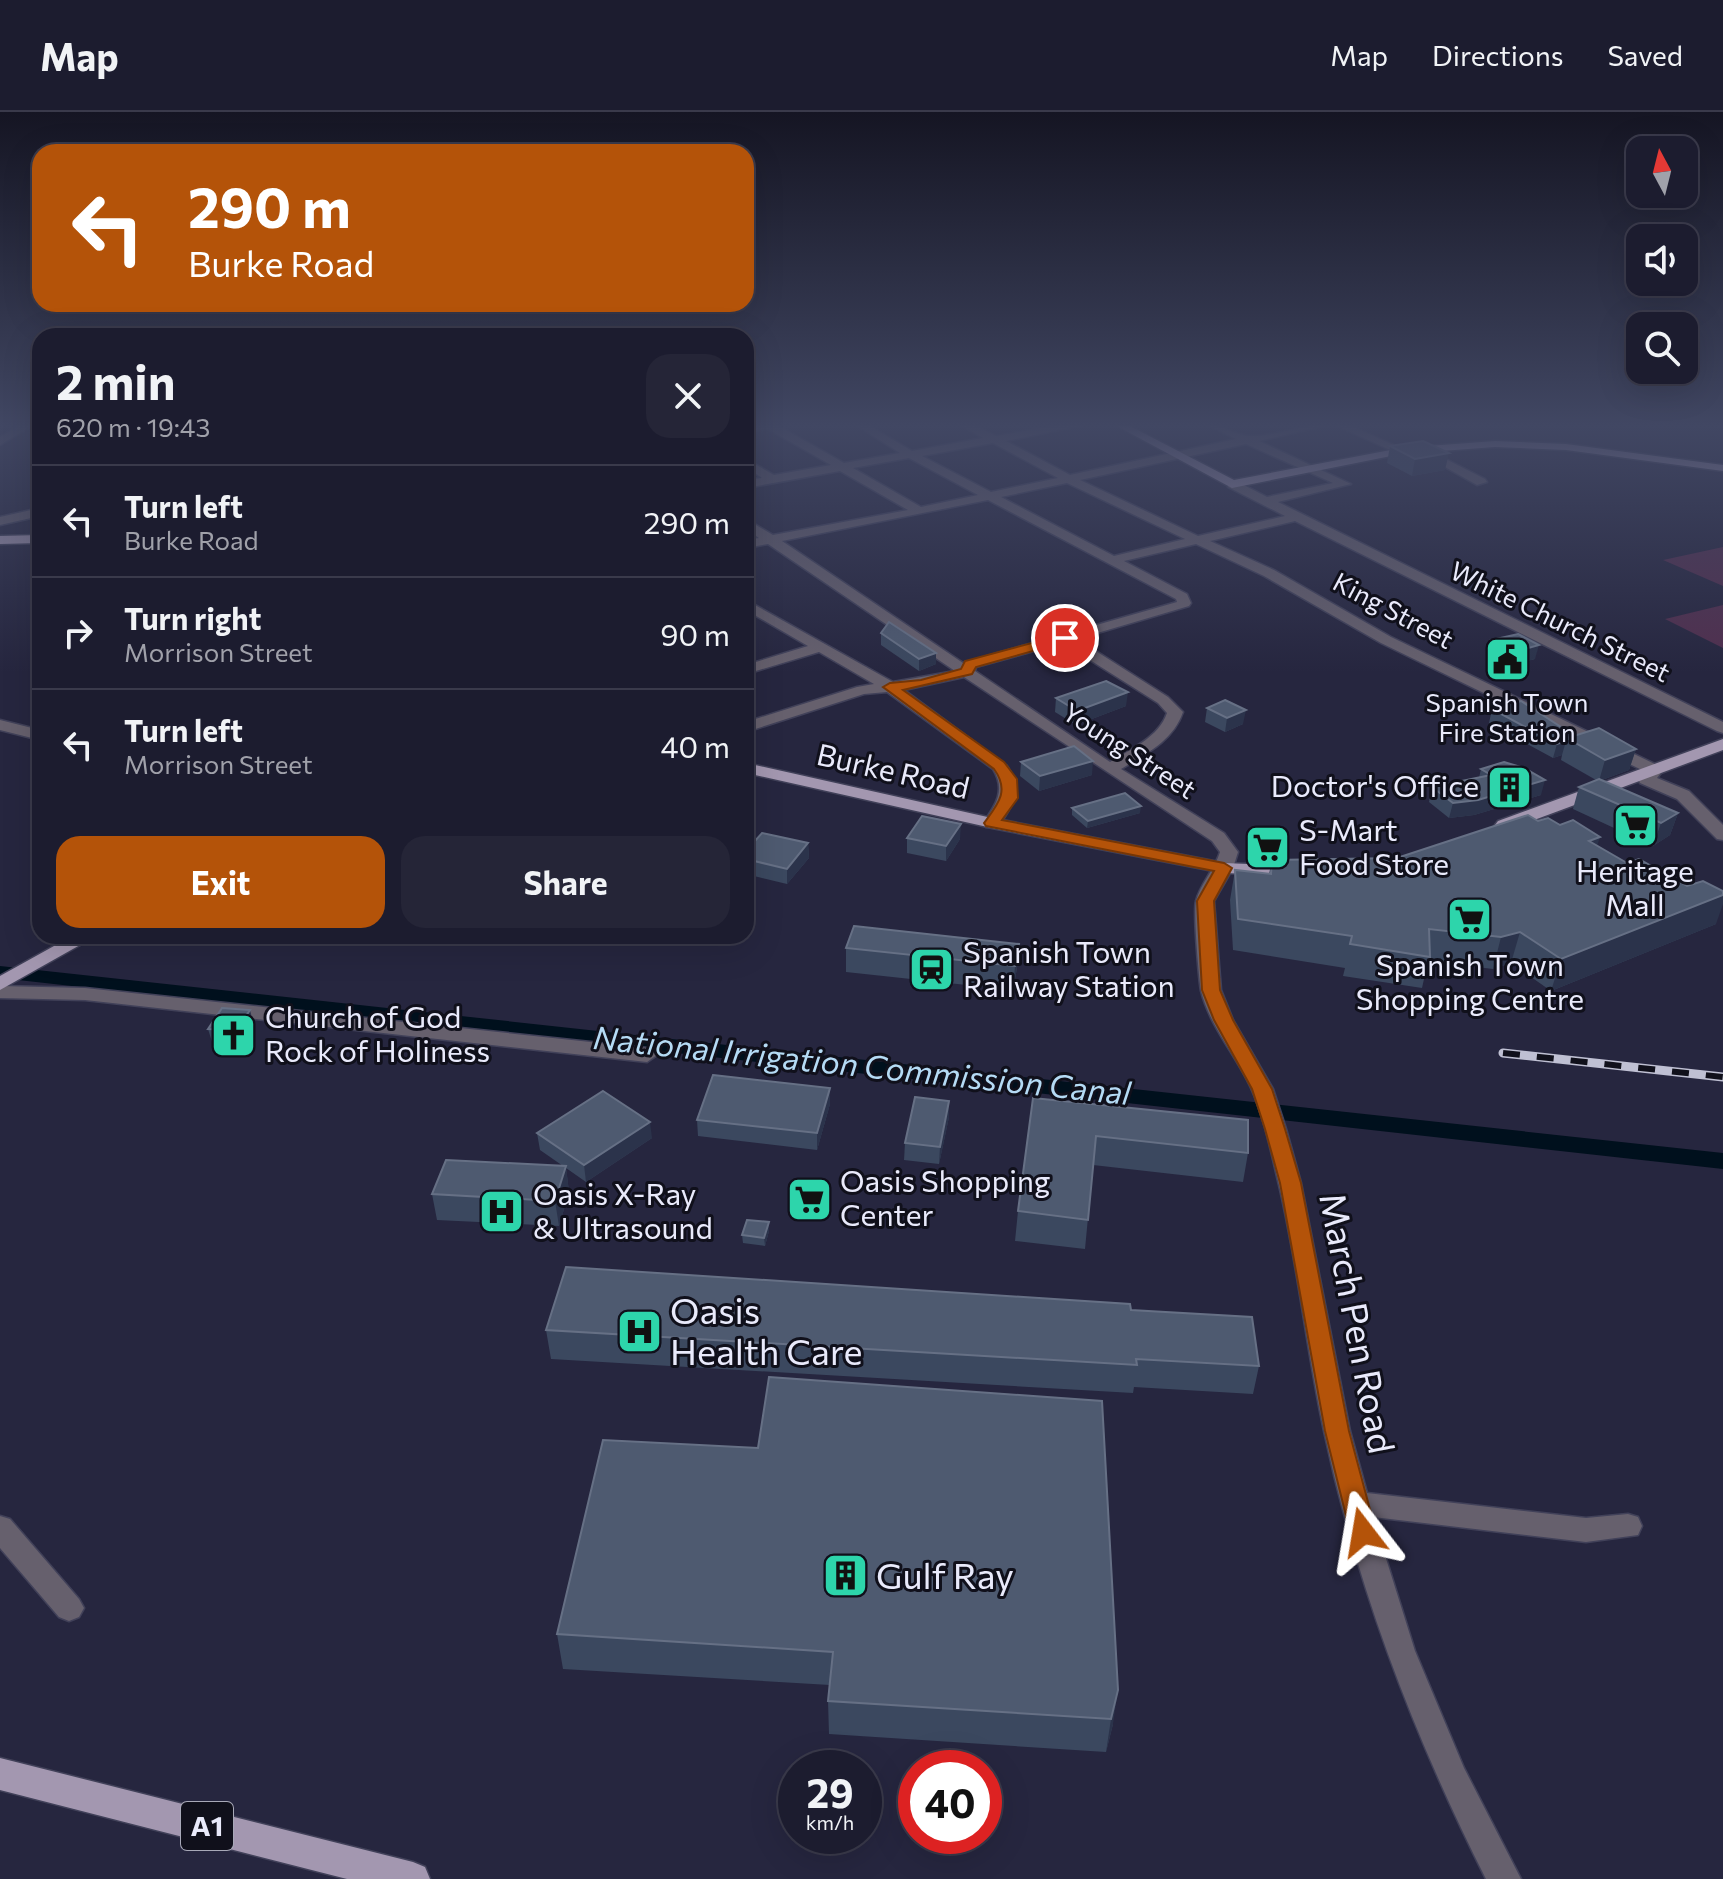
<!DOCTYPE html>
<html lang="en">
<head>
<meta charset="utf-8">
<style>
	body { margin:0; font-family:Commissioner,sans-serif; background:#252537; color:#f1f3f6; height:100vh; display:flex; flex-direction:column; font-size:30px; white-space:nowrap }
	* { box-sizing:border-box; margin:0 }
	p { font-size:26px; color:#a0a1aa }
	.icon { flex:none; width:44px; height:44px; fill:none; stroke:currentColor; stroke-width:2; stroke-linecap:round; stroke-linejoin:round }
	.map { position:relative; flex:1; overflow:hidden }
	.side { position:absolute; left:32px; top:216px; width:722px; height:616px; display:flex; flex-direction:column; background:#1c1c2f; border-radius:24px; box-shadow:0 8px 32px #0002,0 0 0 2px #3a3a4b }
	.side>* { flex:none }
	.hud { position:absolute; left:32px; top:32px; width:722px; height:168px; border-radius:24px; box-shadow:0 8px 32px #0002,0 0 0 2px #3a3a4b; background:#b45309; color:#fff; overflow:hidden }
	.needle { width:52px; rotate:353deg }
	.fabs { position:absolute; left:1626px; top:24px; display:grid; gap:16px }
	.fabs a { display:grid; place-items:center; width:72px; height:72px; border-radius:16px; background:#1c1c2f; box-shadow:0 8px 32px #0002,0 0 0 2px #3a3a4b; font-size:40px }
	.speed { position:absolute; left:778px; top:1638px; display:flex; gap:16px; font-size:40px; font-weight:700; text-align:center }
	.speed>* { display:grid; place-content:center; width:104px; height:104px; border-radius:50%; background:#1c1c2f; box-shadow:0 8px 32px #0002,0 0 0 2px #3a3a4b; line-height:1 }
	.speed small { font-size:20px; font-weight:400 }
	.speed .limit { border:12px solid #d22; background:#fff; color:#111 }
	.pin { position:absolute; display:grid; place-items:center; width:68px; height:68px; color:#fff; margin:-34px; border:4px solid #fff; border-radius:50%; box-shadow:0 2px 8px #0007 }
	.me { position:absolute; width:88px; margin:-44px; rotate:346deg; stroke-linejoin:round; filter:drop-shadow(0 0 6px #0008) }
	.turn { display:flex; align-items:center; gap:28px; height:168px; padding:0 24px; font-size:36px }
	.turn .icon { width:104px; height:104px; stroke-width:2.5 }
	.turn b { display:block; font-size:56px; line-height:68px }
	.round { display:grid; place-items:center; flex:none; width:84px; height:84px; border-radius:24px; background:#252537 }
	.headline { display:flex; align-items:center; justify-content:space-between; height:136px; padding:0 24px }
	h1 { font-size:48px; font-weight:700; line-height:60px }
	.action { display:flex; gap:16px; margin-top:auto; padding:16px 24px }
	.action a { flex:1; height:92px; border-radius:24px; background:#b45309; color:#fff; font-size:32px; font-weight:700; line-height:92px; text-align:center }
	.action a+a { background:#252537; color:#f1f3f6 }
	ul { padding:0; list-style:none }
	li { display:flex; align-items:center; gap:24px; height:112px; padding:0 24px; border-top:2px solid #3a3a4b }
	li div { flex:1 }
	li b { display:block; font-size:30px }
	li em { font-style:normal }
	header { display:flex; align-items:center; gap:48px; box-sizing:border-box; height:112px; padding:0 40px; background:#1c1c2f; border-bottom:2px solid #3a3a4b }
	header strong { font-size:38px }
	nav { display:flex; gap:44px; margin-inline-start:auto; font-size:28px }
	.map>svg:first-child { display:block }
	.green { fill:#502f4e }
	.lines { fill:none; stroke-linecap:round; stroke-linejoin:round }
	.canal { fill:#00101d; fill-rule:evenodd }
	.minor-casing { stroke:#414159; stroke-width:3 }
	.major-casing { stroke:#414159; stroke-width:3 }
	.minor { fill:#66606d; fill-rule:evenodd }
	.major { fill:#a397b0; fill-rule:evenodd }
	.rail-casing { stroke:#bfc0d3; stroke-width:9 }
	.rail { stroke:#10101b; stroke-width:6; stroke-dasharray:17; stroke-linecap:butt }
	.wall { fill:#3b485f }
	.shaded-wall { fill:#2b334b }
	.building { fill:#4e5a70; stroke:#667085; stroke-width:2 }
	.route { fill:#b45309; stroke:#753606; stroke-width:2 }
	.labels { text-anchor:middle; stroke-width:6; stroke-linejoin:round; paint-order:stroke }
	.far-street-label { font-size:26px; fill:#e9eafb; stroke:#10101b }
	.far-poi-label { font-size:26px; fill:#e9eafb; stroke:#10101b }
	.shield { fill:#10101b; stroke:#a8a9b8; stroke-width:2 }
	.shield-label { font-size:28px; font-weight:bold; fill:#e9eafb }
	.street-label { font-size:30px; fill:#e9eafb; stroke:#10101b }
	.poi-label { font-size:30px; fill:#e9eafb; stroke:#10101b; text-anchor:start }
	.water-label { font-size:32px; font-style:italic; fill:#b5dbf5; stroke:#10101b }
	.near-poi-label { font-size:36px; fill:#e9eafb; stroke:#10101b; text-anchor:start }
	.near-street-label { font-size:36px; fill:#e9eafb; stroke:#10101b }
</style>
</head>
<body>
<header>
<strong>Map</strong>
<nav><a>Map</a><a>Directions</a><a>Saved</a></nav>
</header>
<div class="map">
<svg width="1723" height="1767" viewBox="0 0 1723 1767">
	<rect width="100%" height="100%" fill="#26263f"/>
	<g class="green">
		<path d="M1723,435V474L1663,448Z"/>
		<path d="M1723,493V536L1665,507Z"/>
	</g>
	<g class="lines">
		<path class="canal" d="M0,854L1723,1041V1057L0,866Z"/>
		<defs>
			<g id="minor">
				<path d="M21,313H33L0,333V325Z"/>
				<path d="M777,313L844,351L900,341L856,313H868L912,339L983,326L961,313H974L996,324L1061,313H1083L1006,329L1070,363L1236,327L1208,313C1223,313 1236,324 1251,324C1276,324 1301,313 1327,313L1259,329L1351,372L1278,390L1723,610V621L1717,619L1295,409L1210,429L1274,458L1391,525L1661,655L1663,658L1657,666L1689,679L1723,713V728L1717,727L1677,687L1640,671L1638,667L1644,659L1381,531L1264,464L1196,432L1124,449L1187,482L1191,491L1189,494L1077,527L1168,585L1183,600C1173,629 1146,642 1121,657L1224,721L1238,740L1233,756L1214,789L1221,878L1233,908L1273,977L1286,1017L1301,1071L1350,1319L1367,1381L1586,1406L1628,1402L1638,1405L1642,1414L1638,1423L1586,1430L1373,1405L1415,1539L1464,1656L1521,1767H1486C1414,1624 1357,1476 1324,1319C1306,1236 1298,1151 1278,1069C1271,1039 1264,1005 1251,976C1236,943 1210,915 1201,879C1199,868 1193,799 1196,789C1200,772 1215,757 1220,740L1212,729L964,565L904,578L1007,654C1024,678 1013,693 998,715H986L983,711C996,693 1006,678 993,657L887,580L864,582L746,620V610L857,575L874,572L819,540L746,562V553L808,534L746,498V488L893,570L955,559L768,432L746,436V428L759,426L746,417V407L773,423L908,398L840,359L746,376V368L762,366L746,355V347L774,363L831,353L768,317L746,320V314ZM993,331L1058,366L991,380L922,344ZM1246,332L1333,371L1267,385L1236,369H1228V375L1285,404L1198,424L1080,368ZM909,346L978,383L921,395L853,356ZM1067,371L1185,427L1114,444L1001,385ZM988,388L1176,487L1177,490L963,551L782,429ZM1063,531L1158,591L1167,601C1159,625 1131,637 1110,650L975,559L976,555Z"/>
				<path d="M1335,313H1349L1407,339L1397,341Z"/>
				<path d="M1424,336L1485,367L1487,370L1477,373L1420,341V337Z"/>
				<path d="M40,396V404L0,413V405Z"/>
				<path d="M0,608L40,618V628L0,618Z"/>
				<path d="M0,874L85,876L647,936L657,943L647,950L85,888L0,886Z"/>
				<path d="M0,1404L10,1407L79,1487L84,1496L79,1505L69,1509L59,1505L0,1436Z"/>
			</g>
			<g id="major">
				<path d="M1115,313H1128L1234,368L1401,336L1495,329L1566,332L1723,353V359L1566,338L1495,335L1401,342L1232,376Z"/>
				<path d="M40,423V431L0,432V424Z"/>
				<path d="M1723,627V638L1510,717L1504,718L1495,713L1498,709Z"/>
				<path d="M746,651L992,706L1224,751L1295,754L1304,759L1295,764L1224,761L992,716L746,661Z"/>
				<path d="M72,824H96L0,878V864Z"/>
				<path d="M0,1646L413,1750L425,1755L430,1767H347L0,1678Z"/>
			</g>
		</defs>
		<use href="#minor" class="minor-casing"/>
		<use href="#major" class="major-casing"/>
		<use href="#minor" class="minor"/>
		<use href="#major" class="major"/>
		<defs>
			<path id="rail" d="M1503,941L1723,965"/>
		</defs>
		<use href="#rail" class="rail-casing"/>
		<use href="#rail" class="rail"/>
	</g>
	<g class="wall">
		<path d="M1390,334L1445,358L1412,364L1387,351Z"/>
		<path d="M881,521L936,552L919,559L881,533Z"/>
		<path d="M1492,528L1535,547L1510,553L1489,541Z"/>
		<path d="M1056,586L1126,594L1076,613L1055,600Z"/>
		<path d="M1207,596L1243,612L1225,620L1205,610Z"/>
		<path d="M1492,597L1575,624L1636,637L1629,658L1602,668L1678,701L1670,723L1653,734L1573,697L1579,675L1596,668L1561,648L1562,643L1553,646L1489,611Z"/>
		<path d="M1021,650L1092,663L1039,679L1020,664Z"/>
		<path d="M1481,657L1541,683L1474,703L1449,706L1429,690L1432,675L1479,666Z"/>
		<path d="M1072,696L1140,701L1087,716L1072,703Z"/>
		<path d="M1538,709L1597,733L1716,812L1551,879L1511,851L1493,857L1428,849L1422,876L1343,864L1345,856L1233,838L1230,788L1235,758L1269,762L1272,748L1397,746Z"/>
		<path d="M907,726L960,727L946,749L907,741Z"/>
		<path d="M808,731L809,746L787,772L746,762V739Z"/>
		<path d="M1019,832L1017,856L1013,878L846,860V836Z"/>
		<path d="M254,914L241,935L213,933L208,917Z"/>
		<path d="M830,976V992L817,1038L698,1024L697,1008Z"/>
		<path d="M1033,986L1248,1041L1243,1070L1093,1053L1085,1137L1015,1129L1018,1099Z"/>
		<path d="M949,1005L939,1052L904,1048L905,1031Z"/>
		<path d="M537,1021L652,1026L586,1070L566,1056L569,1080L559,1114L437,1108L432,1082L563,1054L540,1038Z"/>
		<path d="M769,1119L765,1134L743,1131L742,1123Z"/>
		<path d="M1131,1198L1259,1254L1253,1282L1134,1275L1133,1281L551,1247L546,1218Z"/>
		<path d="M1102,1289L1113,1612L1106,1640L829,1622L828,1589L830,1573L563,1557L557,1522L758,1336Z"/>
	</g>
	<g class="shaded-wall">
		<path d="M1449,341L1445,358L1412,364L1415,347Z"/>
		<path d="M1539,533L1535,547L1510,553L1514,540Z"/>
		<path d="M936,541V552L919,559V547Z"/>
		<path d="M1128,580L1126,594L1076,613L1077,599Z"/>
		<path d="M1246,598L1243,612L1225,620L1227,606Z"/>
		<path d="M1566,629L1562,643L1553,646L1557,632Z"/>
		<path d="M1636,637L1629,658L1599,669L1605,648Z"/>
		<path d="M1093,649L1092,663L1039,679L1040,664Z"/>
		<path d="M1545,668L1541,683L1474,703L1449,706L1453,691Z"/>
		<path d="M1141,694L1140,701L1087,716L1088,709Z"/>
		<path d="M1678,701L1670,723L1653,734L1661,711Z"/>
		<path d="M961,712L960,727L946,749V734Z"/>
		<path d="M1600,725L1590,755L1589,729Z"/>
		<path d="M808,731L809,746L787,772V757Z"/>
		<path d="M1723,783V792L1716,812L1551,879L1561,847Z"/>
		<path d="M1520,820L1511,851L1493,857L1501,825Z"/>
		<path d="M1019,832L1017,856L1013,878L1015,854Z"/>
		<path d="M250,898L254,914L241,935L236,918Z"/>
		<path d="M830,976V992L817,1038V1021Z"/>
		<path d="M949,989V1005L939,1052L940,1035Z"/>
		<path d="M650,1010L652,1026L586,1070L584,1053Z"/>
		<path d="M566,1054L569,1080L559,1114L555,1089Z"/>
		<path d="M769,1110V1119L765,1134L764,1126Z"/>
		<path d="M1118,1578L1113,1612L1106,1640L1111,1607Z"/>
	</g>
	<g class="building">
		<path d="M1423,329L1449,341L1415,347L1390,334Z"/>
		<path d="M889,510L936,541L919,547L881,521Z"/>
		<path d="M1518,522L1539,533L1514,540L1492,528Z"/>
		<path d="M1106,569L1128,580L1077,599L1056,586Z"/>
		<path d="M1225,588L1246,598L1227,606L1207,596Z"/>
		<path d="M1521,589L1575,624L1567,626L1566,629L1557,632L1492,597Z"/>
		<path d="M1599,616L1636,637L1605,648L1567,626Z"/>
		<path d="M1074,634L1093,649L1040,664L1021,650Z"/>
		<path d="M1504,650L1524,656L1545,668L1478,688L1453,691L1432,675L1491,663L1481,657Z"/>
		<path d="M1599,667L1678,701L1661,711L1579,675Z"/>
		<path d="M1125,681L1141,694L1088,709L1072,696Z"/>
		<path d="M1528,703L1538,709L1548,706L1560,713L1573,708L1600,725L1589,729L1627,751L1639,747L1687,774L1703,769L1723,779V783L1561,847L1520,820L1501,825L1429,817L1430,845L1350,832L1352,824L1238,807L1235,758L1271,762L1272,748L1397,746Z"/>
		<path d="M922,704L961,712L946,734L907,726Z"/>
		<path d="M762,721L808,731L787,757L746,747V739Z"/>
		<path d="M854,814L1019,832L1015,854L846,836Z"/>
		<path d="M222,896L250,898L236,918L208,917Z"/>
		<path d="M713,963L830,976L817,1021L697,1008Z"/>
		<path d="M603,979L650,1010L584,1053L537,1021Z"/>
		<path d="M915,985L949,989L940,1035L905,1031Z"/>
		<path d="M1033,986L1248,1008V1041L1096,1024L1088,1108L1018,1099Z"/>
		<path d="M446,1048L566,1054L555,1089L432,1082Z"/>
		<path d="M747,1108L769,1110L764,1126L742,1123Z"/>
		<path d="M566,1155L1130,1192L1131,1198L1252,1205L1259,1254L1136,1247L1137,1253L546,1218Z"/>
		<path d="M769,1265L1102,1289L1118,1578L1111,1607L828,1589L833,1540L557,1522L603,1328L758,1336Z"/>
	</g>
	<linearGradient id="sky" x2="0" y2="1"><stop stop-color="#151523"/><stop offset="0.56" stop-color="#414763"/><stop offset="1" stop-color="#414763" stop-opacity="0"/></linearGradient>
	<rect width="1723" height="560" fill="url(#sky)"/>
	<path class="route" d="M1065,522L1069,523V529L976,555L972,562L903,578L1004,650L1017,667L1018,686L1002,708L1224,751L1232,756L1214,789L1220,878L1233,908L1272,977L1285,1017L1301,1071L1349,1319L1376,1420L1372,1428L1363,1431L1353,1428L1350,1420L1325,1319L1280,1071L1265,1017L1252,977L1214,908L1202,878L1197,789L1214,759L986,714L984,711C998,692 1010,679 994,657L883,575L890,571L921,568L961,557L965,549Z"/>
	<defs>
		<symbol id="civic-square" viewBox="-11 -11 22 22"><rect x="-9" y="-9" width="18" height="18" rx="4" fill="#2dd5ab" stroke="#10101b"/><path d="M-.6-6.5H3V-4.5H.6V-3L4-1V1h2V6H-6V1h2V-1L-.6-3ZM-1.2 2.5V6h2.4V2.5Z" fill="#111"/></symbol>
		<symbol id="building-square" viewBox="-11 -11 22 22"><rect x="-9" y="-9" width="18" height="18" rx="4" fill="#2dd5ab" stroke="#10101b"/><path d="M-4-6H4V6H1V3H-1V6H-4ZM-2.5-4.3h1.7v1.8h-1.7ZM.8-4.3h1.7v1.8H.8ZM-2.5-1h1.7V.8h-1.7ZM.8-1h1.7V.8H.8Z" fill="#111"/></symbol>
		<symbol id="supermarket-square" viewBox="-11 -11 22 22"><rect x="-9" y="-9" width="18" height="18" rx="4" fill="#2dd5ab" stroke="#10101b"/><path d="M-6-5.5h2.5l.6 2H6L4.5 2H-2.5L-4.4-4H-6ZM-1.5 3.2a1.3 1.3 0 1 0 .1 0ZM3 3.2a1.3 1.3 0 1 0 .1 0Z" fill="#111"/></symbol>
		<symbol id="station-square" viewBox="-11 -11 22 22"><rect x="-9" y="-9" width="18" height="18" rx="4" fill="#2dd5ab" stroke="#10101b"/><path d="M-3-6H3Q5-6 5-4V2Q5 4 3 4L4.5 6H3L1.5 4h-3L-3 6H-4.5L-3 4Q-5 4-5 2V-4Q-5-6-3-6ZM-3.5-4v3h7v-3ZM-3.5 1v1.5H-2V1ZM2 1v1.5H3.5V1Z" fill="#111"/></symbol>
		<symbol id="church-square" viewBox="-11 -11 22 22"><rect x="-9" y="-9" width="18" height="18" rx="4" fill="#2dd5ab" stroke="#10101b"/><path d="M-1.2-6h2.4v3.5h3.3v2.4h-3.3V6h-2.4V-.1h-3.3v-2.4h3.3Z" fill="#111"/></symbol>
		<symbol id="hospital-square" viewBox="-11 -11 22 22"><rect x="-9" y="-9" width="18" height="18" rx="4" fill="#2dd5ab" stroke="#10101b"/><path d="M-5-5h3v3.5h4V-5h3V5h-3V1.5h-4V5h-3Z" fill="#111"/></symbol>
	</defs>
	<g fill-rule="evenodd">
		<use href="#civic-square" x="1482" y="522" width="51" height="51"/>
		<use href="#building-square" x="1484" y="650" width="51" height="51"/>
		<use href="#supermarket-square" x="1610" y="688" width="51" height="51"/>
		<use href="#supermarket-square" x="1242" y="710" width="51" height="51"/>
		<use href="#supermarket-square" x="1444" y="782" width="51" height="51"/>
		<use href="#station-square" x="906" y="832" width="51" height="51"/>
		<use href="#church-square" x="208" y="898" width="51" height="51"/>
		<use href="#supermarket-square" x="784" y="1062" width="51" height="51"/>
		<use href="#hospital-square" x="476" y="1074" width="51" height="51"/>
		<use href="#hospital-square" x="614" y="1194" width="51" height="51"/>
		<use href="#building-square" x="820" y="1438" width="51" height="51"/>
	</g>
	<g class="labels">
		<g class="far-street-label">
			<text transform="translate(1393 499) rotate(28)" y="9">King Street</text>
			<text transform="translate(1560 510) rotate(26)" y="9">White Church Street</text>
			<text transform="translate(1129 639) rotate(33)" y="9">Young Street</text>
		</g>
		<g class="far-poi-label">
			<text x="1507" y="600">Spanish Town<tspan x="1507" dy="30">Fire Station</tspan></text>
		</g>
		<rect class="shield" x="181" y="1690" width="52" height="48" rx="6"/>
		<g class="shield-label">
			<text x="207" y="1724">A1</text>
		</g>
		<g class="street-label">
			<text transform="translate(893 660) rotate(13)" y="10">Burke Road</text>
		</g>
		<g class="poi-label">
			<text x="1479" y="685" text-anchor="end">Doctor's Office</text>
			<text x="1299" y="729">S-Mart<tspan x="1299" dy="34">Food Store</tspan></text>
			<text x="1635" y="770" text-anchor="middle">Heritage<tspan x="1635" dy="34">Mall</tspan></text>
			<text x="963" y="851">Spanish Town<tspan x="963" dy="34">Railway Station</tspan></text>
			<text x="1470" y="864" text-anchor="middle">Spanish Town<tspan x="1470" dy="34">Shopping Centre</tspan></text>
			<text x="265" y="916">Church of God<tspan x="265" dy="34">Rock of Holiness</tspan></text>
			<text x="840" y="1080">Oasis Shopping<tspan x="840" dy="34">Center</tspan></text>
			<text x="533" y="1093">Oasis X-Ray<tspan x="533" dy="34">&amp; Ultrasound</tspan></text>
		</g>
		<g class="water-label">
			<text transform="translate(862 954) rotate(6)" y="11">National Irrigation Commission Canal</text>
		</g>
		<g class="near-poi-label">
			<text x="670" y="1212">Oasis<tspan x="670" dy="41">Health Care</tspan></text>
			<text x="876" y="1477">Gulf Ray</text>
		</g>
		<g class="near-street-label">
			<text transform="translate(1357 1211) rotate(79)" y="13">March Pen Road</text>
		</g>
	</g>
</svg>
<div class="fabs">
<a><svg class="needle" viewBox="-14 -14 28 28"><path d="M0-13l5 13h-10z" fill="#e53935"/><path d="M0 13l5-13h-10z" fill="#a0a1aa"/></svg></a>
<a><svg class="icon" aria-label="sound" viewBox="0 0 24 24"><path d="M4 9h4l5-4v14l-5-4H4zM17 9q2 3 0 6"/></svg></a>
<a><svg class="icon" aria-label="search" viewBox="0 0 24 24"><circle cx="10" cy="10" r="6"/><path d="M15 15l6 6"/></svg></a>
</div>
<div class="speed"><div>29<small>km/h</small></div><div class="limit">40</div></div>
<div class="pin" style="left:1065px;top:526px;background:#d93025"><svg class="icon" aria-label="arrive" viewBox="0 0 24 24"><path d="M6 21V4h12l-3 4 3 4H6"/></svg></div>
<svg class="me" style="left:1363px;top:1420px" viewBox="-20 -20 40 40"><path d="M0-17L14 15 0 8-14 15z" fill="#b45309" stroke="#fff" stroke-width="4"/></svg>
<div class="hud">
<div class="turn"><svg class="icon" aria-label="left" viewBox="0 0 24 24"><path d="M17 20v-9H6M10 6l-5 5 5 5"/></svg><div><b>290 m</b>Burke Road</div></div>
</div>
<section class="side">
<div class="headline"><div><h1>2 min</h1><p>620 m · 19:43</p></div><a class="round"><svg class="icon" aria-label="close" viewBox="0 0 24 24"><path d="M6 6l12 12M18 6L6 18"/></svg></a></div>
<ul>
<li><svg class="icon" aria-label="left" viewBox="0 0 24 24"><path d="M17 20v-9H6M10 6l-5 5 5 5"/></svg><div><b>Turn left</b><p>Burke Road</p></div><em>290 m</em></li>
<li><svg class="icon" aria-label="right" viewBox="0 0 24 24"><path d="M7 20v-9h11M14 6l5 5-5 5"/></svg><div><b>Turn right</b><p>Morrison Street</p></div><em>90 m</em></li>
<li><svg class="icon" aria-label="left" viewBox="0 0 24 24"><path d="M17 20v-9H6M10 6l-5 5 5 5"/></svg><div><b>Turn left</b><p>Morrison Street</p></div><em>40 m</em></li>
</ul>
<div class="action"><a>Exit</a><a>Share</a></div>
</section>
</div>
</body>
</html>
